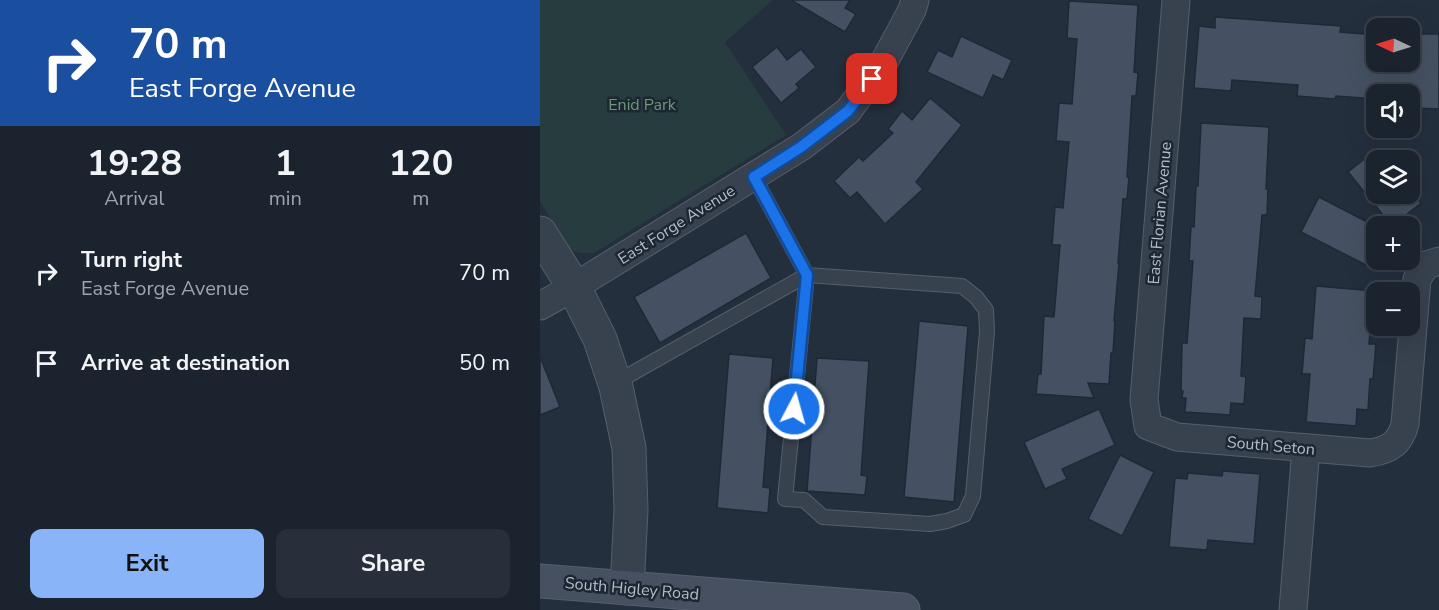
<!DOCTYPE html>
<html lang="en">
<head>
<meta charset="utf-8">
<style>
	body { margin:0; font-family:"Nunito Sans",sans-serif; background:#282f3a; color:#f1f3f6; height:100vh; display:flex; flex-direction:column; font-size:22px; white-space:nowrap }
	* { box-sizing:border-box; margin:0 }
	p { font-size:20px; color:#a0a4aa }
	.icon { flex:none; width:33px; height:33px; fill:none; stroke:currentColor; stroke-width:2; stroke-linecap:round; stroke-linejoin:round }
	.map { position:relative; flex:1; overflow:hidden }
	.details { display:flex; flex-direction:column; background:#1b232e; width:540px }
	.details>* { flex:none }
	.banner { background:#1a4fa0; color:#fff; overflow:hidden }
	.needle { width:39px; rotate:274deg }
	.tools { position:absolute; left:826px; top:18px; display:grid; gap:12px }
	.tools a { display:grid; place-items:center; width:54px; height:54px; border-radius:12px; background:#1b232e; box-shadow:0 6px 24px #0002,0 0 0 2px #39404a; font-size:30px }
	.pin { position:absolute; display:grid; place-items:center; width:51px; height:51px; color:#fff; margin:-26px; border-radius:12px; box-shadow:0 3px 9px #0006 }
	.me { position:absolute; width:66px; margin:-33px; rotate:6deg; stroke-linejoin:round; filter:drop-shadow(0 0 4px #0008) }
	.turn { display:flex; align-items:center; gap:21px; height:126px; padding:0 30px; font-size:27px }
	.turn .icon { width:78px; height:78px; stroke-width:2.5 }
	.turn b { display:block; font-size:42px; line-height:51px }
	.eta { display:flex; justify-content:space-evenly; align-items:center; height:102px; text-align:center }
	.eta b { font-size:36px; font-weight:700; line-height:42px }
	.button { display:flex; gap:12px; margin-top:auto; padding:12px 30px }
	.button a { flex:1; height:69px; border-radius:12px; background:#8ab4f8; color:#111; font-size:24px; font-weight:700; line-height:69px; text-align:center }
	.button a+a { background:#282f3a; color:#f1f3f6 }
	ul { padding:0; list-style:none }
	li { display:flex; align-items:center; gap:18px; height:90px; padding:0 30px }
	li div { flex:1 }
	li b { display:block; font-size:22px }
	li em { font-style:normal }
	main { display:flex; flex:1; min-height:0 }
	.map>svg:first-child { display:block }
	.green { fill:#263c3f }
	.building { fill:#455162; stroke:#1f2835; stroke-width:1.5 }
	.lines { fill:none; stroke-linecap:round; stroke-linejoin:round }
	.service-casing { stroke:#565f6c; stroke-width:16 }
	.minor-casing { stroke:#565f6c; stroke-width:29 }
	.tertiary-casing { stroke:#565f6c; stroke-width:35 }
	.secondary-casing { stroke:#565f6c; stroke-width:35 }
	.service { stroke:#38414e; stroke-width:14 }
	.minor { stroke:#38414e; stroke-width:27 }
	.tertiary { stroke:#38414e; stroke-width:33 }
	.secondary { stroke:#465061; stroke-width:33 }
	.route-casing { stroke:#114b97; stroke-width:15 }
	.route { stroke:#1a73e8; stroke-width:10 }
	.labels { text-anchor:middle; stroke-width:5; stroke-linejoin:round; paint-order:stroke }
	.park-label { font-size:16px; fill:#6b9a76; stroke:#1d2633 }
	.street-label { font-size:16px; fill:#b4bcc9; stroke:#1d2633 }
</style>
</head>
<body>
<main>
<section class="details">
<div class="banner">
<div class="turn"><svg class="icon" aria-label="right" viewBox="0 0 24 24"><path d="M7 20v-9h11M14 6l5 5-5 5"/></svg><div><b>70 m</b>East Forge Avenue</div></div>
</div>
<div class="eta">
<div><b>19:28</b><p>Arrival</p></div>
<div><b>1</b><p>min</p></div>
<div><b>120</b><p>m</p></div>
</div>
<ul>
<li><svg class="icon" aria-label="right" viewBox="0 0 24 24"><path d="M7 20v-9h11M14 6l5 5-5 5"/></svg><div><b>Turn right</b><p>East Forge Avenue</p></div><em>70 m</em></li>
<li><svg class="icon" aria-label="arrive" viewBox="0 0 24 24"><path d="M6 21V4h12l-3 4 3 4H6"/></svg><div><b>Arrive at destination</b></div><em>50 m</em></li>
</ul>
<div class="button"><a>Exit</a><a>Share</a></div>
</section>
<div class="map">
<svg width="899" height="610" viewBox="0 0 899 610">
	<rect width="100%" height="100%" fill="#242f3e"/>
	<path class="green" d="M0,0H233L185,42L246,135L54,253H40L30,250L0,201Z"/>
	<g class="building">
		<path d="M251,0H310L305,8L316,14L305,32Z"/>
		<path d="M529,1L598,5L594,72L598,73L596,96H592L587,177H589L587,199H583L578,263H579L574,321H575L573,353H571L569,384L548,383L554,398L496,394L498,374H501L504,316L514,317L520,245H512L515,207L523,208L529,142L516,141L519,103L532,104L537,39L527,38Z"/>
		<path d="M675,17L801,26L800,32L837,35V62H870V40H880V34H899V109L870,108V94H837V99L796,96L795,99L757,96L758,85L692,80L691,91L654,88L659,26L675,28Z"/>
		<path d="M421,36L472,60L463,80L453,75L443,98L387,72L398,50L412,57Z"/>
		<path d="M237,47L247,60L261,49L276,67L256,84L259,88L241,103L212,67Z"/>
		<path d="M390,98L422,125L376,182L383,189L345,224L317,192L310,198L294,181L319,157L323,161L353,133L348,129L362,111L372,120Z"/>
		<path d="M661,123L729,127L726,189H728L727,215H722L715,296L722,297L721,319L704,318L701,376L706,377L704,404L691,403L690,415L645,412L646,398H642L643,391H641L642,343H647L653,261H649L651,226L654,227L656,186H658Z"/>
		<path d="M837,149L846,160H837V194H870V190L881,203L852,226L808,172Z"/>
		<path d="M779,197L837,227V243L826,265L761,232Z"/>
		<path d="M206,233L231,278L120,343L94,297Z"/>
		<path d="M776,286L834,291L829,344H836L833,379H830L828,410L817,409L816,426L766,422L770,374H762L765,338L772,339Z"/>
		<path d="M379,321L428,326L414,502L364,497Z"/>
		<path d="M189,354L233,358L223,487L230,488L228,513L177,508Z"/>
		<path d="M277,358L329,361L321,475L327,476L325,495L267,491Z"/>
		<path d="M1,359L20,407L0,415V360Z"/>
		<path d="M559,409L575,445L522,469L527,479L505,489L484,442Z"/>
		<path d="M580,455L614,472L582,536L548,519Z"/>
		<path d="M683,471L720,474L714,544L668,540L667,550L629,547L635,478L647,479L648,473L682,476Z"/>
	</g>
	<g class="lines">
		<defs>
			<g id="service">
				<path d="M214,177L267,275L422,286L436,297L446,310L447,332L433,496L424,515L407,521L390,524L283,517L264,500L245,499L267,275"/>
				<path d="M75,383L267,275"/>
			</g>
			<g id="minor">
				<path d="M636,0L604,400L608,426L637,437L830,453C850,450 860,443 865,424L877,279L886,265L899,261"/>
				<path d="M0,306L34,287L261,147L308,111L344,62L372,10L375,0"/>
				<path d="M753,610L766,448"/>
			</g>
			<path id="tertiary" d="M0,233L34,287L60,339L76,387L89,448L91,510L87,588"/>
			<path id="secondary" d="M0,581L363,610"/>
		</defs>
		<use href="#service" class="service-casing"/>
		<use href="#minor" class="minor-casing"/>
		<use href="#tertiary" class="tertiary-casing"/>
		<use href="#secondary" class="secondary-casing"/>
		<use href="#service" class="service"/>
		<use href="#minor" class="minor"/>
		<use href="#tertiary" class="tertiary"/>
		<use href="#secondary" class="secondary"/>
	</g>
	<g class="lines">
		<defs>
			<path id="route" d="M254,409L267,275L214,177L261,147L308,111L332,79"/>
		</defs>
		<use href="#route" class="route-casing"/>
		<use href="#route" class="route"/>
	</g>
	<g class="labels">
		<g class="park-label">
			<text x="102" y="110">Enid Park</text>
		</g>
		<g class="street-label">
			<text transform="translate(619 213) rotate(-85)" y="6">East Florian Avenue</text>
			<text transform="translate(136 224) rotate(-32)" y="6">East Forge Avenue</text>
			<text transform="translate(731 445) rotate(5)" y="6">South Seton</text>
			<text transform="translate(92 588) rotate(5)" y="6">South Higley Road</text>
		</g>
	</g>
</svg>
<div class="tools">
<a><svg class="needle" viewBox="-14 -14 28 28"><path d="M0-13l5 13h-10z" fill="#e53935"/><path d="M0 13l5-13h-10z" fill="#a0a4aa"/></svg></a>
<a><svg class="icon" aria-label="sound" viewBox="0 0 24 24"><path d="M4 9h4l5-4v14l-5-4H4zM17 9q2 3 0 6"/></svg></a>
<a><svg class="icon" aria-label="layers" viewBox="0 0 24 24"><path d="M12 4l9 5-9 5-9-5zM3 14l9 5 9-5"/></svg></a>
<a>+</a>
<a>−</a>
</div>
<div class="pin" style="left:332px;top:79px;background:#d93025"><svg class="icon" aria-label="arrive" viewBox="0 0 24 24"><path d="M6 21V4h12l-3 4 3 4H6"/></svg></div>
<svg class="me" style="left:254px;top:409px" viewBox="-20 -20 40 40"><circle r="17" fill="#1a73e8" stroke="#fff" stroke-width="3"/><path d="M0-11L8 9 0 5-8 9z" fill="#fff"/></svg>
</div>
</main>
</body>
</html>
